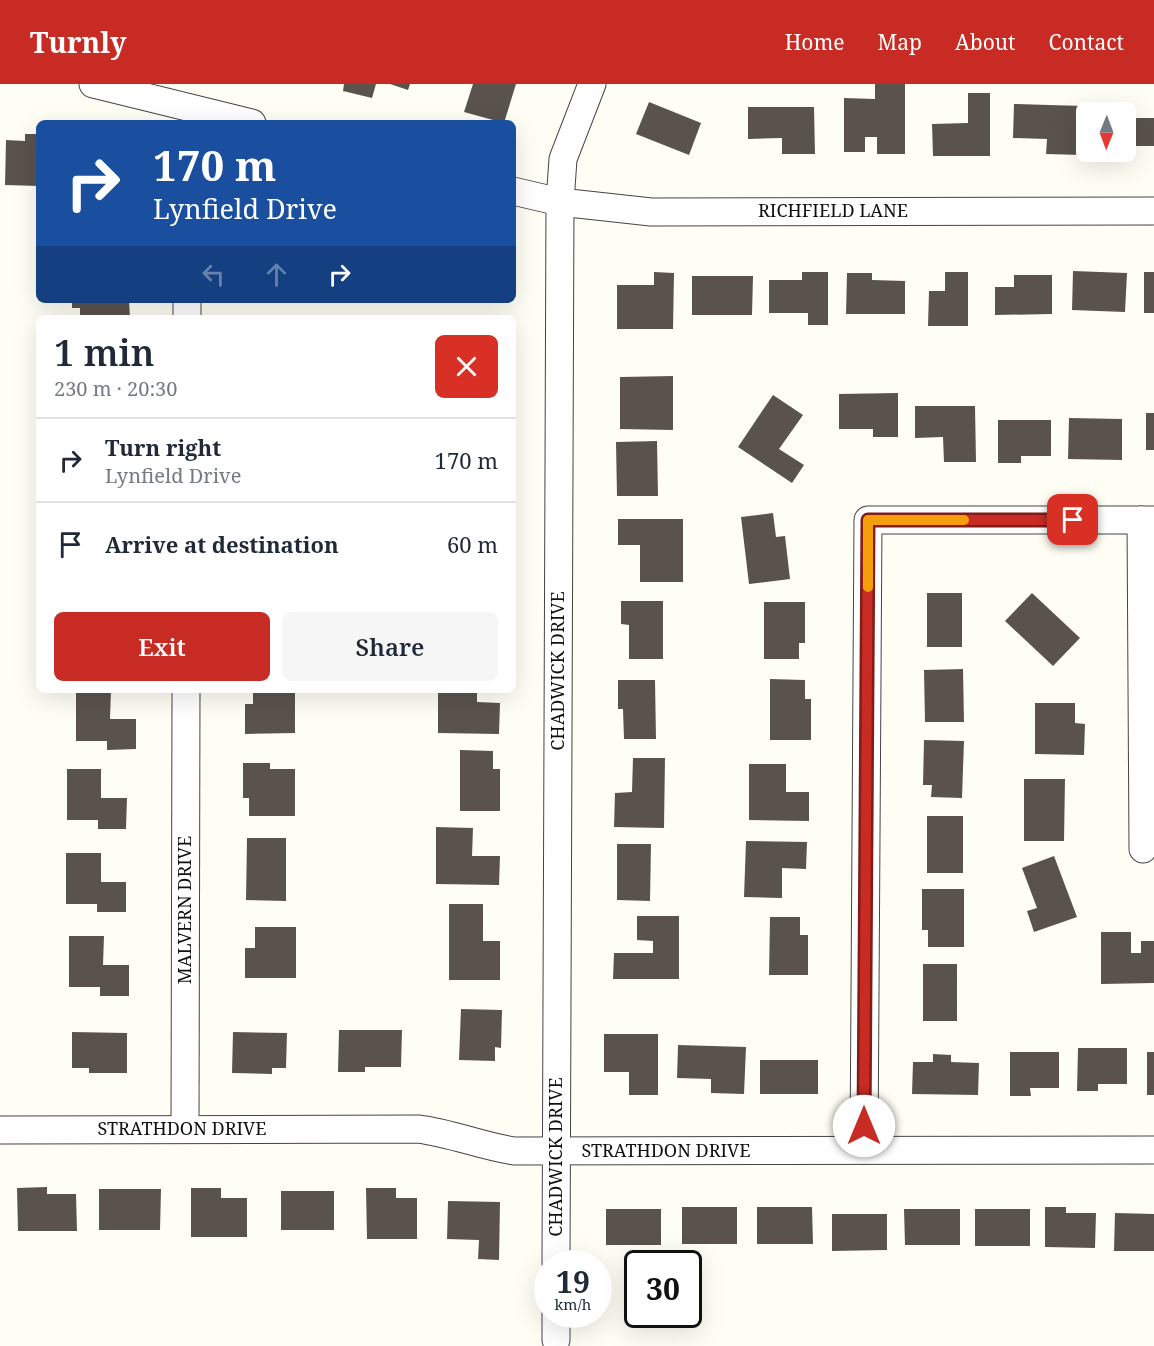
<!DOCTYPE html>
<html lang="en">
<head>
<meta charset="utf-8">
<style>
	body { margin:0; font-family:"Noto Serif",serif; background:#f6f6f7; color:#1f2937; height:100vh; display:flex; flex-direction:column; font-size:22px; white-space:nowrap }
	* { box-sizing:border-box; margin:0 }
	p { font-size:20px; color:#747a83 }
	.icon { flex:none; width:33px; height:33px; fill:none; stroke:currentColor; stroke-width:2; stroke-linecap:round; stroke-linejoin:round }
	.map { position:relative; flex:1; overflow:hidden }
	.side { position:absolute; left:36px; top:231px; width:480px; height:378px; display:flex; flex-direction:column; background:#fff; border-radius:9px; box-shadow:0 6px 24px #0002 }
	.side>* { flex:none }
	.banner { position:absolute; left:36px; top:36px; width:480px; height:183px; border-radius:9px; box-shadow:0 6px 24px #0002; background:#1a4fa0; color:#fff; overflow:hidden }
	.needle { width:39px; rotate:181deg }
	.buttons { position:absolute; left:1076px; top:18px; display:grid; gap:12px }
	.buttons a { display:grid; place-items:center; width:60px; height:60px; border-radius:9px; background:#fff; box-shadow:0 6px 24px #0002; font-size:30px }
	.speed { position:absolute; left:534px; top:1166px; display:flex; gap:12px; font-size:30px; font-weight:700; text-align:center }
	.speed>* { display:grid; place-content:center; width:78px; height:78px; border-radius:50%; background:#fff; box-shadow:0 6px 24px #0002; line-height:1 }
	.speed small { font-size:15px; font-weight:400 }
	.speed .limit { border:3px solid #111; border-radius:9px; background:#fff; color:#111 }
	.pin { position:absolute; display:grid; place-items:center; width:51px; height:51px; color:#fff; margin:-26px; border-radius:12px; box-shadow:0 3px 9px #0006 }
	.me { position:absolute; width:66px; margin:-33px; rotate:0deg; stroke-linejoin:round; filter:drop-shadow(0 0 4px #0008) }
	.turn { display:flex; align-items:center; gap:21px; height:126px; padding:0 18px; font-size:27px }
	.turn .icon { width:78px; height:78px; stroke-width:2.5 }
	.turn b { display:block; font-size:42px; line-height:51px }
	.lanes { display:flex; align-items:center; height:57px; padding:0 18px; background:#0003; justify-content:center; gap:30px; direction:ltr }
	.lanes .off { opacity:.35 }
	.round { display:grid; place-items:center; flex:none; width:63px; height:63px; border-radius:9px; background:#f6f6f7 }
	.headline { display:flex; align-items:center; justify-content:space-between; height:102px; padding:0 18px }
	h1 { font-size:36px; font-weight:600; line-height:45px }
	.action { display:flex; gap:12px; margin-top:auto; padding:12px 18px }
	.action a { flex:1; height:69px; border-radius:9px; background:#c72b23; color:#fff; font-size:24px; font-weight:600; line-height:69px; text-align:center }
	.action a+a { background:#f6f6f7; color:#1f2937 }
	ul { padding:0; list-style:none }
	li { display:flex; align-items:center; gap:18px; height:84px; padding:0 18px; border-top:2px solid #e0e1e3 }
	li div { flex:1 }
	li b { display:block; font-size:22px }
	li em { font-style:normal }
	header { display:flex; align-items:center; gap:36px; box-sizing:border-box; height:84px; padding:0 30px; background:#c72b23; color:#fff }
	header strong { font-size:28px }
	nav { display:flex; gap:33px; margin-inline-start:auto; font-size:21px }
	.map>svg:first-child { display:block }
	.building { fill:#5a534d }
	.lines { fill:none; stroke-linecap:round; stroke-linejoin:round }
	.street-casing { stroke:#444; stroke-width:29 }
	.street { stroke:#fff; stroke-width:27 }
	.route-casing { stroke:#811c17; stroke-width:15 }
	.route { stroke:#c72b23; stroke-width:10 }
	.slow { stroke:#f59e0b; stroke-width:10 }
	.labels { text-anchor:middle; stroke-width:6; stroke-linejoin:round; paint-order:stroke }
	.street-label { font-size:18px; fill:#111; stroke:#fff }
</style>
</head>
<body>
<header>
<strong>Turnly</strong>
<nav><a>Home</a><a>Map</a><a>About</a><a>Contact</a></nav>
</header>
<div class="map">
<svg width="1154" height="1262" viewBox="0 0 1154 1262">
	<rect width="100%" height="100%" fill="#fffef5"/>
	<g class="building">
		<path d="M344,0H376L372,14L343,7Z"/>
		<path d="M390,0H410L408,6Z"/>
		<path d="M473,0H516L504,39L464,28Z"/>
		<path d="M875,0H905V70H877V53H865V68H844V14L875,15Z"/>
		<path d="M968,9H990V72H933L932,40L968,39Z"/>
		<path d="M649,18L701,39L689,71L636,50Z"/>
		<path d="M1101,19H1130V34H1154V62H1130V69H1125V28H1101Z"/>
		<path d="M1014,20L1083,22L1081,71L1046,70L1047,55L1013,54Z"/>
		<path d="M748,23H814L815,70H782V54L748,55Z"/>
		<path d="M25,50H39V102L5,101L6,56L25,57Z"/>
		<path d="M1073,187L1127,189L1125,228L1072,226Z"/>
		<path d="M654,188L674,189L673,245H617V201H654Z"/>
		<path d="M802,188H828V241H808V229H769V196H802Z"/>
		<path d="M945,188H968V242H928L929,207H945Z"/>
		<rect x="1144" y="188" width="10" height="41"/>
		<path d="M847,189H872V196L905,197V230H846Z"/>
		<path d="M1014,191H1052V230L995,231V203H1014Z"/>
		<path d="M692,192H753L752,231H692Z"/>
		<path d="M72,216H129L130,234H80V224H72Z"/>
		<rect x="477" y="216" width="32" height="3"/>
		<path d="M673,292V346L620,345V293Z"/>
		<path d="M898,309V353H873V345H839V310Z"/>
		<path d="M773,311L803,331L779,365L804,381L792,399L738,363Z"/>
		<path d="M915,322H975L976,378H944L943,353L915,354Z"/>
		<rect x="1146" y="329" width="8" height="37"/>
		<path d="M1069,334L1122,335V376L1068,375Z"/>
		<path d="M998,336H1051V372H1021V379H998Z"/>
		<path d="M657,357L658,412H617L616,358Z"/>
		<path d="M773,429L776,453L785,452L790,495L749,500L741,433Z"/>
		<path d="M618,435H683V498H640V461H618Z"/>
		<rect x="927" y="509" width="35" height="54"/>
		<path d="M1032,509L1080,554L1053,582L1005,537Z"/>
		<path d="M621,517H663V575H629V541L621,540Z"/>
		<path d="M764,518H805V559H799V575H764Z"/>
		<path d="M963,585L964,638H925L924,586Z"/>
		<path d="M770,595L805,596V615H811V656H770Z"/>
		<path d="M618,596H655L656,655H624L623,625H618Z"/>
		<path d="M76,606H111L110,635H136V665L107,666V657H76Z"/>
		<path d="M253,606H295V649L245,650V620H253Z"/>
		<path d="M438,606H477V618L500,619L499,650L438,649Z"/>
		<path d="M1035,619H1075V639L1085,640L1084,671L1035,670Z"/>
		<path d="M924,656L964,657L962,714L931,713L932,701H923Z"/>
		<path d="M460,666L493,667V685H500V727H460Z"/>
		<path d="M633,674H665L664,744L614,743L615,709L632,708Z"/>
		<path d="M243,679H270V685H295V732H249V714H243Z"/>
		<path d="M749,680H786V708H809V737L749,736Z"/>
		<path d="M67,685H101V714H127L126,745H98V736H67Z"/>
		<path d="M1024,695H1065L1064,757H1024Z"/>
		<rect x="927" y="732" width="36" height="57"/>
		<path d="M436,743L473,744L472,772H500L499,801L436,800Z"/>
		<path d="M247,754H286V817L246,816Z"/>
		<path d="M746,757L807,758L806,785L782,784V814L744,813Z"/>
		<path d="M617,760H651L650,817L617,816Z"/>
		<path d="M66,769H101V798H126V828H97V820H66Z"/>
		<path d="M1054,772L1077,833L1034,848L1027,827L1037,824L1022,784Z"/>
		<path d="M922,805H964V863H928V846H922Z"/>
		<path d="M449,820H483V857H500V896H449Z"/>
		<path d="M637,832H679V895H613L614,869H653V857L637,856Z"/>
		<path d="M770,833H800V851H808V891H769Z"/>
		<path d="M255,843H296V894H245V864H255Z"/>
		<path d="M1101,848H1131V869H1141V857H1154V899L1101,900Z"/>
		<path d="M69,852H104L103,881H129V912H100V903H69Z"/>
		<rect x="923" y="880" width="34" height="57"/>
		<path d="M461,925L502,926L501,964L495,963V977L459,976Z"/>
		<path d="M339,946H402L401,983H365V988H338Z"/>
		<path d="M72,948L127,949V989H89V984H72Z"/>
		<path d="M233,948L287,949L286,984H272V990L232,989Z"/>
		<path d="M604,950H658V1011H629V988H604Z"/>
		<path d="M678,961L746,963L744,1010L711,1009V995L677,994Z"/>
		<path d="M1078,964H1127V1000H1098V1007H1077Z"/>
		<path d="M1010,968H1059V1004H1030L1031,1012H1010Z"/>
		<rect x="1147" y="968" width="7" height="43"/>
		<path d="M933,970L951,971V978L979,979L978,1011L912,1010L913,978H933Z"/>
		<rect x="760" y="976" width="58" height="34"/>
		<path d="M47,1103V1110H76L77,1147H18L17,1104Z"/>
		<path d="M191,1104H221V1114H247V1153H191Z"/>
		<path d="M366,1104H396V1114H417V1155H367Z"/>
		<path d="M99,1105H161L160,1146H99Z"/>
		<rect x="281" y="1107" width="53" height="39"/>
		<path d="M448,1117L500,1118L499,1176L478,1175L479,1156L447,1155Z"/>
		<rect x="682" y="1123" width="55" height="37"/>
		<path d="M757,1123H812L813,1160H757Z"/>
		<path d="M1045,1123H1066V1129H1096L1095,1164L1045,1163Z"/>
		<rect x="606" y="1125" width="55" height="36"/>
		<path d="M904,1125H960V1161H905Z"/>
		<rect x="975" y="1125" width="55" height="37"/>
		<path d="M1115,1129L1154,1130V1167H1114Z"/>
		<path d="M832,1130H887V1166L832,1167Z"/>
	</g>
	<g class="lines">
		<defs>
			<g id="street">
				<path d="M93,0L252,39"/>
				<path d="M513,107L560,118L651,128L1154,127"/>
				<path d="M187,234V216"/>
				<path d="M1141,436L1143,765"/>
				<path d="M185,1045L186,606"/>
				<path d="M0,1046L418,1045C451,1049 481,1062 514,1067L1154,1066"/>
				<path d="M864,1066L868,436H1154"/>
				<path d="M556,1179L560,118L563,75L592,0"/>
				<path d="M556,1256V1230"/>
			</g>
		</defs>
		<use href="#street" class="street-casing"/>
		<use href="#street" class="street"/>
	</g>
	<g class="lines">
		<defs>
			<path id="route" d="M864,1042L868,436H1073"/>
		</defs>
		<use href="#route" class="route-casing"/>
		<use href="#route" class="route"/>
		<path class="slow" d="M868,503V436H964"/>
	</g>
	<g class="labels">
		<g class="street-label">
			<text x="833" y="133">RICHFIELD LANE</text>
			<text transform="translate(558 587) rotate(-90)" y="6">CHADWICK DRIVE</text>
			<text transform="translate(185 826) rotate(-90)" y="6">MALVERN DRIVE</text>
			<text x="182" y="1051">STRATHDON DRIVE</text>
			<text x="666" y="1073">STRATHDON DRIVE</text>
			<text transform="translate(556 1073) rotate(-90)" y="6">CHADWICK DRIVE</text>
		</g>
	</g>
</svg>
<div class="buttons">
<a><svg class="needle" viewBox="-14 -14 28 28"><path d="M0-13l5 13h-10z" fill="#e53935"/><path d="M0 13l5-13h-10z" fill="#747a83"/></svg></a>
</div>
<div class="speed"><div>19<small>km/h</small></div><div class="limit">30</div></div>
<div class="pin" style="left:1073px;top:436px;background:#d93025"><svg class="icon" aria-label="arrive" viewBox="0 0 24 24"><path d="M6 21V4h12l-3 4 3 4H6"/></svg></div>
<svg class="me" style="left:864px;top:1042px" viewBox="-20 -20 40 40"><circle r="19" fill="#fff"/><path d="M0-13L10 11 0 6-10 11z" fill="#c72b23"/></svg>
<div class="banner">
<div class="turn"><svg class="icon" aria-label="right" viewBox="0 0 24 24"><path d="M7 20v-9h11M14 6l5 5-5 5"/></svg><div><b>170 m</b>Lynfield Drive</div></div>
<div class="lanes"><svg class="icon off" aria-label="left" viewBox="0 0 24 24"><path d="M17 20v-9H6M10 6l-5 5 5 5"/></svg><svg class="icon off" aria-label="ahead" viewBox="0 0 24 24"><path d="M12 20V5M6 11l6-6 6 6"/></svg><svg class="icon" aria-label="right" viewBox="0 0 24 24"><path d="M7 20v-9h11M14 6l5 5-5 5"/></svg></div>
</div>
<section class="side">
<div class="headline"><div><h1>1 min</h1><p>230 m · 20:30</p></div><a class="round" style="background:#d93025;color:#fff"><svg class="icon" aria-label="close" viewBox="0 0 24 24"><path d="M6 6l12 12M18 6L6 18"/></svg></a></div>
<ul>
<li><svg class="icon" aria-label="right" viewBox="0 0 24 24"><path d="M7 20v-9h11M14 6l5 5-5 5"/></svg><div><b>Turn right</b><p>Lynfield Drive</p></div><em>170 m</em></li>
<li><svg class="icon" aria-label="arrive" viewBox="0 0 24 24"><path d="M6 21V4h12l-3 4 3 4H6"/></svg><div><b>Arrive at destination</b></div><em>60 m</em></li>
</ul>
<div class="action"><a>Exit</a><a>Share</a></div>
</section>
</div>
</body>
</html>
